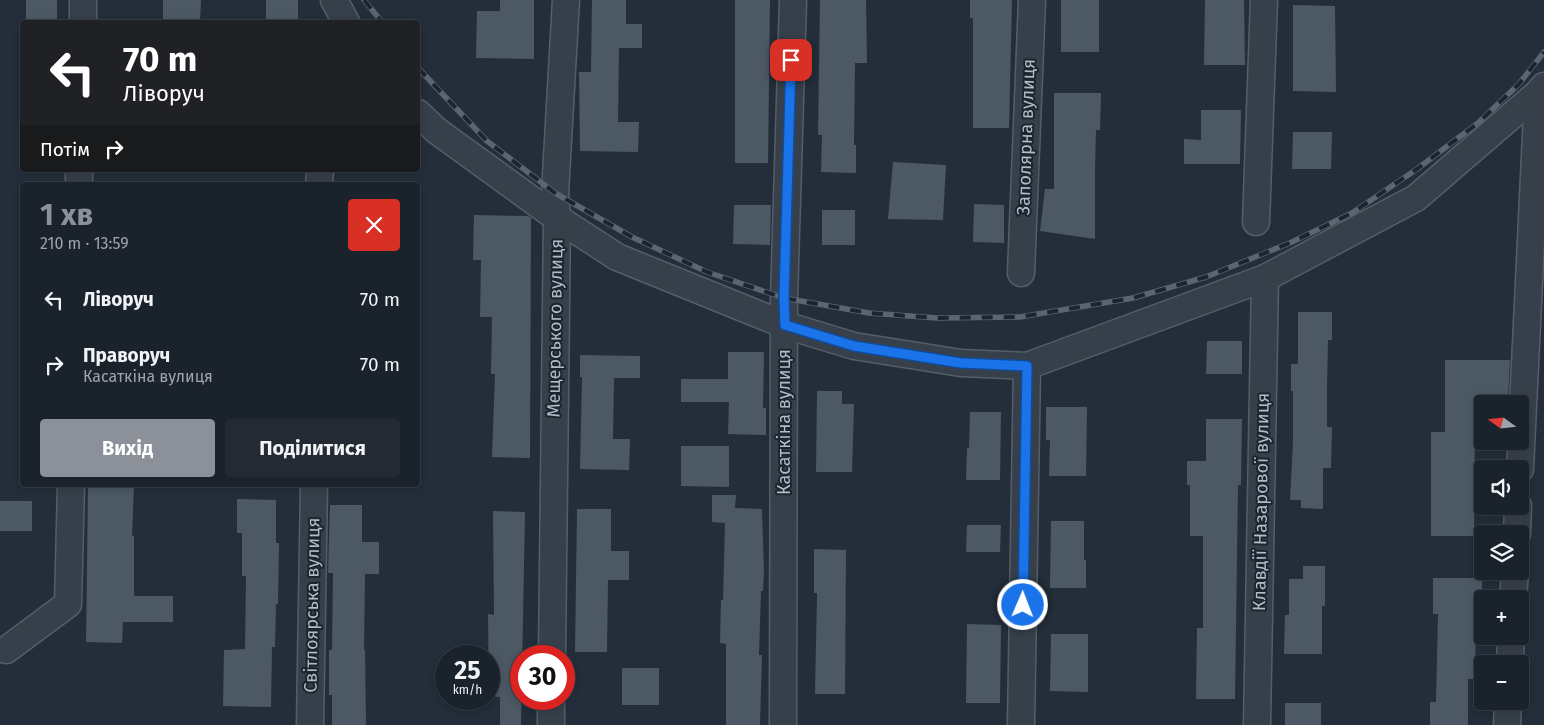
<!DOCTYPE html>
<html lang="uk">
<head>
<meta charset="utf-8">
<style>
	body { margin:0; font-family:"Fira Sans",sans-serif; background:#232a34; color:#f1f3f6; height:100vh; display:flex; flex-direction:column; font-size:19px; white-space:nowrap }
	* { box-sizing:border-box; margin:0 }
	p { font-size:16px; color:#9fa4a9 }
	.icon { flex:none; width:28px; height:28px; fill:none; stroke:currentColor; stroke-width:2; stroke-linecap:round; stroke-linejoin:round }
	.map { position:relative; flex:1; overflow:hidden }
	.drawer { position:absolute; left:20px; top:182px; width:400px; height:305px; display:flex; flex-direction:column; background:#1a222c; border-radius:5px; box-shadow:0 2px 8px #0003,0 0 0 1px #383f48 }
	.drawer>* { flex:none }
	.banner { position:absolute; left:20px; top:20px; width:400px; height:152px; border-radius:5px; box-shadow:0 2px 8px #0003,0 0 0 1px #383f48; background:#202124; color:#fff; overflow:hidden }
	.needle { width:32px; rotate:285deg }
	.tools { position:absolute; left:1474px; top:395px; display:grid; gap:10px }
	.tools a { display:grid; place-items:center; width:55px; height:55px; border-radius:5px; background:#1a222c; box-shadow:0 2px 8px #0003,0 0 0 1px #383f48; font-size:25px }
	.speed { position:absolute; left:435px; top:645px; display:flex; gap:10px; font-size:25px; font-weight:700; text-align:center }
	.speed>* { display:grid; place-content:center; width:65px; height:65px; border-radius:50%; background:#1a222c; box-shadow:0 2px 8px #0003,0 0 0 1px #383f48; line-height:1 }
	.speed small { font-size:12px; font-weight:400 }
	.speed .limit { border:8px solid #d22; background:#fff; color:#111 }
	.pin { position:absolute; display:grid; place-items:center; width:42px; height:42px; color:#fff; margin:-21px; border-radius:10px; box-shadow:0 2px 8px #0006 }
	.me { position:absolute; width:55px; margin:-28px; rotate:1deg; stroke-linejoin:round; filter:drop-shadow(0 0 4px #0008) }
	.turn { display:flex; align-items:center; gap:18px; height:105px; padding:0 20px; font-size:22px }
	.turn .icon { width:65px; height:65px; stroke-width:2.5 }
	.turn b { display:block; font-size:35px; line-height:42px }
	.then { display:flex; align-items:center; height:48px; padding:0 20px; background:#0003; gap:10px; font-size:19px }
	.round { display:grid; place-items:center; flex:none; width:52px; height:52px; border-radius:5px; background:#232a34 }
	.head { display:flex; align-items:center; justify-content:space-between; height:85px; padding:0 20px }
	h1 { font-size:30px; font-weight:700; line-height:38px; color:#8c9099 }
	.cta { display:flex; gap:10px; margin-top:auto; padding:10px 20px }
	.cta a { flex:1; height:58px; border-radius:5px; background:#8c9099; color:#fff; font-size:20px; font-weight:700; line-height:58px; text-align:center }
	.cta a+a { background:#232a34; color:#f1f3f6 }
	ul { padding:0; list-style:none }
	li { display:flex; align-items:center; gap:15px; height:65px; padding:0 20px }
	li div { flex:1 }
	li b { display:block; font-size:19px }
	li em { font-style:normal }
	.map>svg:first-child { display:block }
	.building { fill:#4c5965 }
	.lines { fill:none; stroke-linecap:round; stroke-linejoin:round }
	.street-casing { stroke:#555e68; stroke-width:29 }
	.street { stroke:#37404a; stroke-width:26 }
	.rail-casing { stroke:#596571; stroke-width:5.5 }
	.rail { stroke:#1c252f; stroke-width:4; stroke-dasharray:11; stroke-linecap:butt }
	.route-casing { stroke:#114b97; stroke-width:12 }
	.route { stroke:#1a73e8; stroke-width:9 }
	.labels { text-anchor:middle; stroke-width:4; stroke-linejoin:round; paint-order:stroke }
	.street-label { font-size:18px; fill:#b2bbc6; stroke:#1c252f }
</style>
</head>
<body>
<div class="map">
<svg width="1544" height="725" viewBox="0 0 1544 725">
	<rect width="100%" height="100%" fill="#232e3a"/>
	<g class="building">
		<rect x="26" y="0" width="31" height="22"/>
		<path d="M163,0H201L200,22H163Z"/>
		<rect x="266" y="0" width="32" height="22"/>
		<path d="M500,0H534V59L476,58L477,11H500Z"/>
		<path d="M592,0H626V24H642V48H619L618,122H639L638,152L580,151L579,72H591Z"/>
		<path d="M735,0H770L768,163H735Z"/>
		<path d="M820,0H866L867,63H855L854,145H856V173L821,172L822,135H818Z"/>
		<path d="M970,0H1012L1009,128H973V18H970Z"/>
		<rect x="1061" y="0" width="38" height="52"/>
		<path d="M1205,0H1244L1245,65H1204Z"/>
		<path d="M1293,5L1335,6L1336,92L1293,91Z"/>
		<path d="M1054,93H1101L1100,130H1096L1095,170V239L1040,231L1045,189H1054Z"/>
		<path d="M1201,110H1241L1240,164H1184V139L1201,140Z"/>
		<path d="M1293,132H1332L1331,169H1292Z"/>
		<path d="M893,162L946,165L943,220L888,219Z"/>
		<path d="M974,204L1004,205V243L973,242Z"/>
		<path d="M734,205H771L770,245L733,244Z"/>
		<rect x="822" y="210" width="33" height="35"/>
		<path d="M474,215L528,216L531,218L530,458L492,457L495,374H491L492,317H480L481,260H473Z"/>
		<path d="M1298,312H1332V340H1328L1327,391V427H1332L1331,468H1323V509L1301,508V500H1290L1293,442V391H1291V364H1298Z"/>
		<path d="M1207,341H1242V374H1206Z"/>
		<path d="M728,352H764L763,408H766V435L728,434L729,402H681V379H728Z"/>
		<path d="M580,355L640,356V378H614L613,439H630L629,470L580,469L582,377H580Z"/>
		<path d="M1445,360H1510L1508,398H1475L1474,536H1431V432H1445Z"/>
		<path d="M817,391H842V404H854L852,472H816Z"/>
		<path d="M1046,407H1087L1086,476H1049L1050,440H1046Z"/>
		<path d="M970,412H1001L1000,480H966L967,448H969Z"/>
		<path d="M1206,419H1242L1241,485H1238L1235,699H1196L1197,628H1203V536H1190V485H1187V461H1206Z"/>
		<path d="M681,446H729V487L681,486Z"/>
		<path d="M88,485L134,486L132,536H134V596H173V622H123L122,643L86,642Z"/>
		<path d="M712,495H736L735,508L762,509L764,572L763,591H761L759,655H762L760,725H726V644L720,643L721,600H723L725,523L712,522Z"/>
		<path d="M237,499L276,500V543H279L278,604H276L275,647H272L271,707L223,706L224,650L245,649L246,576H242V533H237Z"/>
		<rect x="0" y="501" width="32" height="30"/>
		<path d="M330,505H362V542H379V574H365L364,650H365L366,725H332V695H329V650H332L333,573H328Z"/>
		<path d="M577,509H611V551H629V580H608L607,652H575Z"/>
		<path d="M493,511L525,512L521,725H500V697L489,696L488,614L494,615Z"/>
		<path d="M1051,521H1084V560H1086V588H1050Z"/>
		<path d="M967,525H1001L1000,552H966Z"/>
		<path d="M814,549L846,550L845,694H815L817,593H814Z"/>
		<path d="M1303,566H1325V606H1322V654H1284L1285,615H1289V579H1303Z"/>
		<path d="M1433,578H1482V615L1476,614L1475,679H1468V725H1430V702H1436L1438,614H1433Z"/>
		<path d="M967,624L1001,625L1000,703H966Z"/>
		<path d="M1051,634H1088V692L1050,691Z"/>
		<rect x="622" y="668" width="37" height="37"/>
		<rect x="1285" y="703" width="36" height="22"/>
	</g>
	<g class="lines">
		<defs>
			<g id="street">
				<path d="M334,0L346,22"/>
				<path d="M83,22V0"/>
				<path d="M418,113L437,131L557,218L617,257L785,325L854,346L961,363L1027,366L1265,278L1416,198L1538,93"/>
				<path d="M79,185V170"/>
				<path d="M319,185L320,170"/>
				<path d="M1256,222L1264,0"/>
				<path d="M1021,273L1032,0"/>
				<path d="M1520,469L1538,93L1544,86"/>
				<path d="M1517,534L1518,506"/>
				<path d="M1513,599L1515,571"/>
				<path d="M6,650L68,604L71,485"/>
				<path d="M552,656L557,218L555,193L566,0"/>
				<path d="M1510,664L1511,636"/>
				<path d="M310,725L314,485"/>
				<path d="M551,725V699"/>
				<path d="M783,725L784,298L793,0"/>
				<path d="M1021,725L1027,366"/>
				<path d="M1257,725L1265,278"/>
				<path d="M1507,725L1508,701"/>
			</g>
		</defs>
		<use href="#street" class="street-casing"/>
		<use href="#street" class="street"/>
		<defs>
			<g id="rail">
				<path d="M364,0L382,22"/>
				<path d="M418,68L487,141L555,193L632,237L707,272L784,298L869,313L937,318L1020,317L1133,298L1206,277L1292,242L1352,213L1417,169L1478,123L1519,84L1544,52"/>
			</g>
		</defs>
		<use href="#rail" class="rail-casing"/>
		<use href="#rail" class="rail"/>
	</g>
	<g class="lines">
		<defs>
			<path id="route" d="M791,60L784,298L785,325L854,346L961,363L1027,366L1023,605"/>
		</defs>
		<use href="#route" class="route-casing"/>
		<use href="#route" class="route"/>
	</g>
	<g class="labels">
		<g class="street-label">
			<text transform="translate(1026 137) rotate(-88)" y="6">Заполярна вулиця</text>
			<text transform="translate(555 328) rotate(-89)" y="6">Мещерського вулиця</text>
			<text transform="translate(784 422) rotate(-90)" y="6">Касаткіна вулиця</text>
			<text transform="translate(1261 502) rotate(-89)" y="6">Клавдії Назарової вулиця</text>
			<text transform="translate(312 605) rotate(-89)" y="6">Світлоярська вулиця</text>
		</g>
	</g>
</svg>
<div class="tools">
<a><svg class="needle" viewBox="-14 -14 28 28"><path d="M0-13l5 13h-10z" fill="#e53935"/><path d="M0 13l5-13h-10z" fill="#9fa4a9"/></svg></a>
<a><svg class="icon" aria-label="sound" viewBox="0 0 24 24"><path d="M4 9h4l5-4v14l-5-4H4zM17 9q2 3 0 6"/></svg></a>
<a><svg class="icon" aria-label="layers" viewBox="0 0 24 24"><path d="M12 4l9 5-9 5-9-5zM3 14l9 5 9-5"/></svg></a>
<a>+</a>
<a>−</a>
</div>
<div class="speed"><div>25<small>km/h</small></div><div class="limit">30</div></div>
<div class="pin" style="left:791px;top:60px;background:#d93025"><svg class="icon" aria-label="arrive" viewBox="0 0 24 24"><path d="M6 21V4h12l-3 4 3 4H6"/></svg></div>
<svg class="me" style="left:1023px;top:605px" viewBox="-20 -20 40 40"><circle r="17" fill="#1a73e8" stroke="#fff" stroke-width="3"/><path d="M0-11L8 9 0 5-8 9z" fill="#fff"/></svg>
<div class="banner">
<div class="turn"><svg class="icon" aria-label="left" viewBox="0 0 24 24"><path d="M17 20v-9H6M10 6l-5 5 5 5"/></svg><div><b>70 m</b>Ліворуч</div></div>
<div class="then">Потім<svg class="icon" aria-label="right" viewBox="0 0 24 24"><path d="M7 20v-9h11M14 6l5 5-5 5"/></svg></div>
</div>
<section class="drawer">
<div class="head"><div><h1>1 хв</h1><p>210 m · 13:59</p></div><a class="round" style="background:#d93025;color:#fff"><svg class="icon" aria-label="close" viewBox="0 0 24 24"><path d="M6 6l12 12M18 6L6 18"/></svg></a></div>
<ul>
<li><svg class="icon" aria-label="left" viewBox="0 0 24 24"><path d="M17 20v-9H6M10 6l-5 5 5 5"/></svg><div><b>Ліворуч</b></div><em>70 m</em></li>
<li><svg class="icon" aria-label="right" viewBox="0 0 24 24"><path d="M7 20v-9h11M14 6l5 5-5 5"/></svg><div><b>Праворуч</b><p>Касаткіна вулиця</p></div><em>70 m</em></li>
</ul>
<div class="cta"><a>Вихід</a><a>Поділитися</a></div>
</section>
</div>
</body>
</html>
